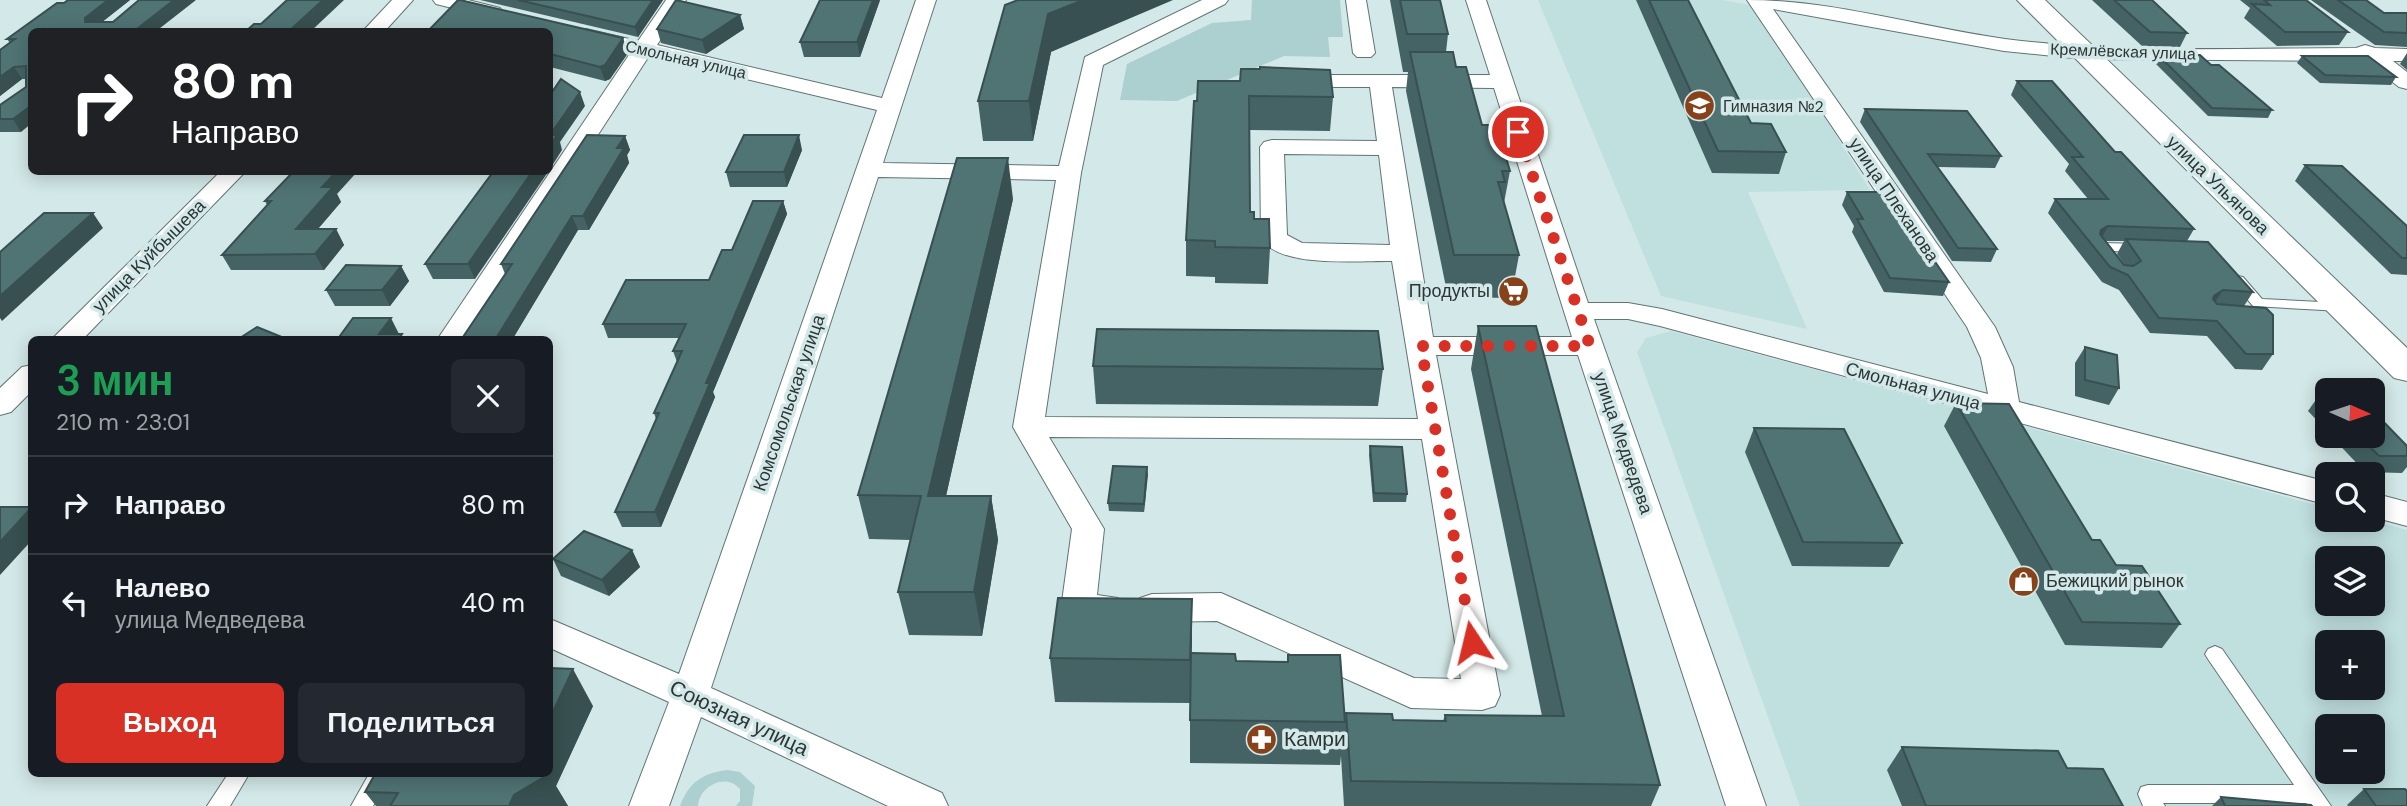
<!DOCTYPE html>
<html lang="ru">
<head>
<meta charset="utf-8">
<style>
	body { margin:0; font-family:"DM Sans",sans-serif; background:#242831; color:#f1f3f6; height:100vh; display:flex; flex-direction:column; font-size:26px; white-space:nowrap }
	* { box-sizing:border-box; margin:0 }
	p { font-size:23px; color:#9ea1a6 }
	.icon { flex:none; width:38px; height:38px; fill:none; stroke:currentColor; stroke-width:2; stroke-linecap:round; stroke-linejoin:round }
	.map { position:relative; flex:1; overflow:hidden }
	.sheet { position:absolute; left:28px; top:336px; width:525px; height:441px; display:flex; flex-direction:column; background:#171b24; border-radius:10px; box-shadow:0 4px 18px #0003 }
	.sheet>* { flex:none }
	.banner { position:absolute; left:28px; top:28px; width:525px; height:147px; border-radius:10px; box-shadow:0 4px 18px #0003; background:#202124; color:#fff; overflow:hidden }
	.needle { width:46px; rotate:93deg }
	.buttons { position:absolute; left:2315px; top:378px; display:grid; gap:14px }
	.buttons a { display:grid; place-items:center; width:70px; height:70px; border-radius:10px; background:#171b24; box-shadow:0 4px 18px #0003; font-size:35px }
	.pin { position:absolute; display:grid; place-items:center; width:60px; height:60px; color:#fff; margin:-30px; border:4px solid #fff; border-radius:50%; box-shadow:0 2px 7px #0007 }
	.me { position:absolute; width:77px; margin:-38px; rotate:350deg; stroke-linejoin:round; filter:drop-shadow(0 0 5px #0008) }
	.turn { display:flex; align-items:center; gap:24px; height:147px; padding:0 28px; font-size:32px }
	.turn .icon { width:91px; height:91px; stroke-width:2.5 }
	.turn b { display:block; font-size:49px; line-height:60px }
	.round { display:grid; place-items:center; flex:none; width:74px; height:74px; border-radius:10px; background:#242831 }
	.head { display:flex; align-items:center; justify-content:space-between; height:119px; padding:0 28px }
	h1 { font-size:42px; font-weight:600; line-height:52px; color:#1e9e55 }
	.button { display:flex; gap:14px; margin-top:auto; padding:14px 28px }
	.button a { flex:1; height:80px; border-radius:10px; background:#d93025; color:#fff; font-size:28px; font-weight:600; line-height:80px; text-align:center }
	.button a+a { background:#242831; color:#f1f3f6 }
	ul { padding:0; list-style:none }
	li { display:flex; align-items:center; gap:21px; height:98px; padding:0 28px; border-top:2px solid #363941 }
	li div { flex:1 }
	li b { display:block; font-size:26px }
	li em { font-style:normal }
	.map>svg:first-child { display:block }
	.built { fill:#c0dfdf; fill-rule:evenodd }
	.green { fill:#accfcf }
	.lines { fill:none; stroke-linecap:round; stroke-linejoin:round }
	.lane-casing { stroke:#617474; stroke-width:2 }
	.street-casing { stroke:#617474; stroke-width:2 }
	.secondary-casing { stroke:#617474; stroke-width:2 }
	.lane { fill:#fff; fill-rule:evenodd }
	.street { fill:#fff; fill-rule:evenodd }
	.secondary { fill:#fff; fill-rule:evenodd }
	.wall { fill:#456364; fill-rule:evenodd }
	.shaded-wall { fill:#385051 }
	.building { fill:#507374; stroke:#385051; stroke-width:2 }
	.route { stroke:#d93025; stroke-width:12; stroke-dasharray:0 21.6 }
	.labels { text-anchor:middle; stroke-width:7; stroke-linejoin:round; paint-order:stroke }
	.far-street-label { font-size:16px; fill:#2d3535; stroke:#d3e8e8 }
	.far-poi-label { font-size:16px; fill:#2d3535; stroke:#d3e8e8; text-anchor:start }
	.street-label { font-size:18px; fill:#2d3535; stroke:#d3e8e8 }
	.poi-label { font-size:18px; fill:#2d3535; stroke:#d3e8e8; text-anchor:end }
	.near-street-label { font-size:21px; fill:#2d3535; stroke:#d3e8e8 }
	.near-poi-label { font-size:21px; fill:#2d3535; stroke:#d3e8e8; text-anchor:start }
</style>
</head>
<body>
<div class="map">
<svg width="2407" height="806" viewBox="0 0 2407 806">
	<rect width="100%" height="100%" fill="#d3e8e8"/>
	<g class="built">
		<path d="M1538,0H1722L1756,6L1870,190L1748,192L1807,329L1661,296Z"/>
		<path d="M1671,331L2327,508L2328,520H2370L2407,530V806H1800L1637,352L1646,338ZM2328,558H2373V604H2328ZM2328,642H2373V688H2328ZM2328,726H2373V772H2328Z"/>
	</g>
	<g class="green">
		<path d="M1252,0H1340L1343,37H1328L1330,57L1284,56L1177,101L1120,100L1127,64L1212,23L1251,20Z"/>
		<path d="M727,770L740,772L755,786L752,806H736L740,801V789C726,772 699,786 698,806H680C689,782 703,773 727,770Z"/>
	</g>
	<g class="lines">
		<defs>
			<g id="lane">
				<path d="M2101,243L2141,244L2148,248L2141,252L2112,251L2115,255L2108,259L2103,258L2094,247Z"/>
				<path d="M2238,276L2243,277L2262,299L2341,303L2348,307L2341,311L2253,306L2231,280Z"/>
				<path d="M2215,646L2222,649L2331,806H2308L2306,803H2163L2165,806H2143L2138,794L2141,787L2148,785H2294L2208,659L2205,654L2208,649Z"/>
				<path d="M228,774H249L230,806H207Z"/>
				<path d="M369,774H390L373,806H351Z"/>
			</g>
			<g id="street">
				<path d="M392,0H413L384,32H362Z"/>
				<path d="M433,0H468L500,8L503,12L500,16L493,18L436,4Z"/>
				<path d="M666,0H686L657,45L882,98L916,0H936L883,163L1059,166L1085,57L1202,0H1228L1225,4L1103,65L1081,173L1045,417L1418,419L1392,261C1359,260 1282,269 1261,239L1260,147L1264,142L1272,140L1377,141L1370,87H1292L1284,85L1281,80L1284,75H1490L1466,0H1486L1588,303H1628L1662,309L1988,394L1981,358L1967,327L1747,0C1834,0 1919,27 2005,39C2121,54 2240,48 2356,48L2365,45L2375,48L2407,49V61H2393L2407,72V89L2399,87L2365,61L2083,59L2004,51L1773,9L1995,327L2013,367L2019,402L2328,482V505L2009,420L2005,421L1993,416L1660,326L1628,319H1594L1766,806H1726L1578,355H1436L1500,695L1495,706L1482,710L1411,708L1217,621L1152,622L1140,618L1135,608L1140,598L1152,594L1221,593L1414,678L1461,679L1422,439L1049,437L1104,529L1097,595L1118,598L1123,608L1118,618C1101,623 1083,624 1066,619L1061,609L1072,529L1013,427L1056,180L878,177L711,688L942,793L948,806H888L701,717L669,806H629L669,702L550,648V619L679,674L877,110L649,56L465,340H437L631,52L579,39L576,35L579,31L586,29L638,41ZM1392,87L1494,88L1572,337H1433ZM1284,154L1379,155L1390,245L1302,243L1287,235Z"/>
				<path d="M1346,0H1366L1375,53L1371,57H1357L1353,53Z"/>
				<path d="M220,172H245L82,340H51Z"/>
				<path d="M32,365V391L11,412L0,415V388L22,367Z"/>
				<path d="M2373,493L2407,502V526L2373,517Z"/>
			</g>
			<path id="secondary" d="M2017,0H2045L2407,348V381L2394,378Z"/>
		</defs>
		<use href="#lane" class="lane-casing"/>
		<use href="#street" class="street-casing"/>
		<use href="#secondary" class="secondary-casing"/>
		<use href="#lane" class="lane"/>
		<use href="#street" class="street"/>
		<use href="#secondary" class="secondary"/>
	</g>
	<g class="wall">
		<path d="M68,0H130L102,22L155,32H32L21,132H0V105L26,87V79H22L0,96V50L10,43L7,39Z"/>
		<path d="M480,0H663L638,37Z"/>
		<path d="M880,0L860,57H804L800,42Z"/>
		<path d="M1390,0H1440L1448,34L1446,52L1456,67L1482,125L1491,136L1510,171L1504,203L1519,255L1511,298L1448,297L1406,91L1408,72H1403Z"/>
		<path d="M1636,0H1688L1751,123L1786,152L1779,174L1712,173Z"/>
		<path d="M2092,0H2152L2187,33L2180,47L2142,46Z"/>
		<path d="M2240,0H2306L2348,32L2339,45L2277,46L2244,18L2250,8Z"/>
		<path d="M2311,0H2366L2384,13H2407V47L2375,45Z"/>
		<path d="M740,15L744,29L706,54L661,43L657,29Z"/>
		<path d="M550,32L623,38L628,53L610,79L605,81L550,67Z"/>
		<path d="M1051,52L1033,141H983L978,101Z"/>
		<path d="M2407,53V70L2400,64Z"/>
		<path d="M2158,55L2211,65L2272,110L2268,118L2208,116L2154,62Z"/>
		<path d="M2302,56L2396,77L2391,85L2320,83L2297,63Z"/>
		<path d="M1240,81L1333,97L1330,131L1249,130L1250,212L1270,248L1268,284L1215,283V277L1186,276V240L1197,101Z"/>
		<path d="M2017,81L2115,152L2194,229L2187,241L2253,292L2244,306L2273,354L2262,370L2235,369L2207,336L2150,333L2119,290L2102,282L2048,213L2055,199H2088L2065,171L2069,164L2011,95ZM2106,241H2124L2117,254L2125,265Z"/>
		<path d="M1865,109L2001,156L1995,168L1938,167L1997,249L1991,262L1952,261L1860,122Z"/>
		<path d="M625,136L630,150L627,155L629,163L589,230H578L512,340H461L505,274L501,264Z"/>
		<path d="M802,150L787,187H730L726,172Z"/>
		<path d="M2305,165L2407,226V275L2391,274L2295,181Z"/>
		<path d="M102,172H161L159,173H103Z"/>
		<path d="M493,172L475,279H433L425,264Z"/>
		<path d="M1847,192L1949,282L1943,296L1884,292L1852,232L1854,226L1842,205Z"/>
		<path d="M337,194L341,202L318,229H336L344,245L324,270H231L222,255L267,205L265,201Z"/>
		<path d="M1013,199L946,496H991L998,540L982,636L909,635L898,592L911,540L869,539L858,495Z"/>
		<path d="M783,201L787,214L713,392L715,397L661,527H622L615,512L656,419L654,413L677,362L673,351L679,338H608L603,324L709,280L732,250Z"/>
		<path d="M401,266L409,281L390,306H335L326,290Z"/>
		<path d="M1478,326L1660,785L1651,806H1344L1341,756L1340,765L1190,763V703L1055,702L1050,658L1192,653L1236,661L1345,722L1346,713L1393,720L1443,721L1445,715L1542,716L1471,369Z"/>
		<path d="M2085,347L2119,388L2109,405L2075,396V363Z"/>
		<path d="M1093,366L1383,369L1378,406L1096,404Z"/>
		<path d="M2320,394H2328V432L2308,411Z"/>
		<path d="M1956,403L2116,565L2180,624L2162,648L2065,645L1944,426Z"/>
		<path d="M1754,428L1902,543L1889,567L1792,566L1745,452Z"/>
		<path d="M2331,436H2373L2407,446V467L2402,473L2365,472Z"/>
		<path d="M1370,446L1407,494L1406,502H1373L1369,455Z"/>
		<path d="M1147,467L1144,512L1109,511L1108,503Z"/>
		<path d="M632,550L640,567L609,596L561,576L553,559Z"/>
		<path d="M593,706L556,786L568,806H376L365,792Z"/>
		<path d="M1902,747L2067,768L2123,806H1902L1887,770Z"/>
		<path d="M2364,789L2407,806H2348L2347,805Z"/>
		<path d="M2221,797L2312,806H2212Z"/>
	</g>
	<g class="shaded-wall">
		<path d="M108,0H130L92,30L85,22V18Z"/>
		<path d="M174,0H196L155,32H133Z"/>
		<path d="M323,0H344L310,32H288Z"/>
		<path d="M653,0H663L638,37L635,27Z"/>
		<path d="M873,0H880L860,57L857,42Z"/>
		<path d="M1083,0H1173L1051,52L1033,141L1029,101L1048,14Z"/>
		<path d="M740,15L744,29L706,54L702,40Z"/>
		<path d="M623,38L628,53L610,79L605,81L600,67Z"/>
		<path d="M14,67L22,79L0,96V77Z"/>
		<path d="M580,92L585,106L560,142L562,150L550,169V135Z"/>
		<path d="M32,105V123L21,132L13,119Z"/>
		<path d="M799,135L802,150L787,187L784,172Z"/>
		<path d="M625,136L630,150L627,155L629,163L589,230L583,216L617,148Z"/>
		<path d="M1008,158L1013,199L936,540L928,496Z"/>
		<path d="M336,172H357L337,194L341,202L304,245L296,229L322,187Z"/>
		<path d="M532,172H548L475,279L468,264Z"/>
		<path d="M783,201L787,214L713,392L715,397L661,527L655,512L706,383Z"/>
		<path d="M93,213L103,228L2,321L0,318V296Z"/>
		<path d="M572,216L578,230L512,340H495Z"/>
		<path d="M2108,226L2100,241L2101,230Z"/>
		<path d="M336,229L344,245L324,270L315,254Z"/>
		<path d="M401,266L409,281L390,306L382,290Z"/>
		<path d="M2223,290L2213,305L2214,296Z"/>
		<path d="M391,318L399,334H379Z"/>
		<path d="M1147,467L1148,475L1144,512V504Z"/>
		<path d="M991,496L998,540L982,636L974,592Z"/>
		<path d="M32,508V540L0,575V542Z"/>
		<path d="M632,550L640,567L609,596L602,580Z"/>
		<path d="M1192,599V643L1191,703L1190,660Z"/>
		<path d="M573,669L593,706L556,786L568,806H509L514,795L547,774H550V718Z"/>
	</g>
	<g class="building">
		<path d="M68,0H108L85,18V22H113L139,0H174L133,32H32V105L13,119H0V105L26,87V66L14,67L0,77V50L15,39H7L57,3H64Z"/>
		<path d="M287,0H323L288,32H245L254,24H261Z"/>
		<path d="M458,0H460L623,38L605,65L600,67L550,54V32H427Z"/>
		<path d="M518,0H653L635,27Z"/>
		<path d="M676,0L740,15L702,40L657,29Z"/>
		<path d="M820,0H873L857,42H800Z"/>
		<path d="M1018,0H1083L1048,14L1029,101H978L1005,5Z"/>
		<path d="M1400,0H1440L1448,34H1407Z"/>
		<path d="M1649,0H1688L1751,123L1771,124L1786,152L1718,151Z"/>
		<path d="M2114,0H2152L2187,33L2150,32Z"/>
		<path d="M2264,0H2306L2348,32H2285L2252,4L2270,5Z"/>
		<path d="M2338,0H2366L2384,13H2407V33L2384,32Z"/>
		<path d="M1410,52H1453L1456,67H1466L1482,125H1488L1491,136L1499,135L1510,171H1502L1505,182H1498L1519,255H1454Z"/>
		<path d="M2158,55H2200L2211,65H2219L2272,110L2212,108Z"/>
		<path d="M2302,56H2368L2396,77L2325,75Z"/>
		<path d="M1260,67L1330,70L1333,97L1249,96L1250,212H1254V219H1269L1270,248L1215,247V241L1186,240L1194,101H1197L1198,81H1240L1241,69H1260Z"/>
		<path d="M561,79L580,92L550,135V95Z"/>
		<path d="M2017,81H2052L2115,152H2121L2194,229L2108,226L2101,230L2100,234L2124,265L2133,266L2141,261L2126,239L2208,242L2253,292L2223,290L2214,296L2213,299L2217,304L2266,308L2273,315V354H2246L2217,321L2159,318L2128,275L2110,267L2055,199H2108L2072,157H2083Z"/>
		<path d="M1865,109L1967,111L2001,156L1928,154L1997,249L1958,248Z"/>
		<path d="M550,135H557L550,146Z"/>
		<path d="M587,135L625,136L617,148H624L583,216H572L495,340H461L512,264H501Z"/>
		<path d="M744,135H799L784,172H726Z"/>
		<path d="M957,158H1008L928,496H991L974,592H898L921,496L858,495Z"/>
		<path d="M2305,165L2342,166L2407,226V258H2402Z"/>
		<path d="M293,172H336L322,187H333L296,229H336L315,254L222,255L271,201H265Z"/>
		<path d="M493,172H532L468,264H425Z"/>
		<path d="M1847,192H1887L1949,282L1890,278L1857,219H1863Z"/>
		<path d="M753,201H783L706,383H710L655,512H615L659,413H654L682,351H673L686,324H603L626,280H709L722,250H732Z"/>
		<path d="M44,213H93L0,296V252Z"/>
		<path d="M346,265L401,266L382,290H326Z"/>
		<path d="M353,318H391L379,334H402L398,340H337Z"/>
		<path d="M1478,326H1536L1660,785L1351,781L1346,713L1392,714L1393,720L1446,721L1445,715L1564,716Z"/>
		<path d="M257,327L289,340H237Z"/>
		<path d="M1097,329L1378,331L1383,369L1093,366Z"/>
		<path d="M2085,347L2117,355L2119,388L2085,380Z"/>
		<path d="M2320,394H2328V402Z"/>
		<path d="M1956,403L2009,404L2092,540H2100L2116,565L2142,566L2180,624L2082,622Z"/>
		<path d="M2373,411L2407,446V456H2379L2359,436H2373Z"/>
		<path d="M1754,428L1844,429L1902,543L1803,542Z"/>
		<path d="M1370,446L1402,447L1407,494L1374,493Z"/>
		<path d="M1113,466L1147,467L1144,504L1108,503Z"/>
		<path d="M0,507H32L0,542Z"/>
		<path d="M584,531L632,550L602,580L553,559Z"/>
		<path d="M1058,598L1192,599L1190,660L1050,658Z"/>
		<path d="M1191,653L1235,654L1236,661L1288,662V655H1340L1345,722L1190,720Z"/>
		<path d="M550,668L573,669L550,718Z"/>
		<path d="M1902,747L2058,751L2067,768L2103,769L2123,806H1926Z"/>
		<path d="M375,774H549L514,795L509,806H390L398,793L365,792Z"/>
		<path d="M2364,789H2405L2407,791V806H2376Z"/>
		<path d="M2221,797L2311,805L2312,806H2225Z"/>
	</g>
	<g class="lines">
		<path class="route" d="M1472,642L1421,346H1590L1518,132"/>
	</g>
	<defs>
		<symbol id="school-disc" viewBox="-11 -11 22 22"><circle r="9.5" fill="#87421a" stroke="#d3e8e8"/><path d="M0-5L7-2L0 1L-7-2ZM-4 1L0 2.5L4 1V4Q0 6-4 4Z" fill="#fff"/></symbol>
		<symbol id="supermarket-disc" viewBox="-11 -11 22 22"><circle r="9.5" fill="#87421a" stroke="#d3e8e8"/><path d="M-6-5.5h2.5l.6 2H6L4.5 2H-2.5L-4.4-4H-6ZM-1.5 3.2a1.3 1.3 0 1 0 .1 0ZM3 3.2a1.3 1.3 0 1 0 .1 0Z" fill="#fff"/></symbol>
		<symbol id="shop-disc" viewBox="-11 -11 22 22"><circle r="9.5" fill="#87421a" stroke="#d3e8e8"/><path d="M-5-2.5h2.3a2.7 3.5 0 0 1 5.4 0H5L5.5 6h-11ZM-1.5-2.5h3a1.5 2.3 0 0 0-3 0Z" fill="#fff"/></symbol>
		<symbol id="pharmacy-disc" viewBox="-11 -11 22 22"><circle r="9.5" fill="#87421a" stroke="#d3e8e8"/><path d="M-2-6h4v4h4v4h-4v4h-4v-4h-4v-4h4Z" fill="#fff"/></symbol>
	</defs>
	<g fill-rule="evenodd">
		<use href="#school-disc" x="1682" y="88" width="35" height="35"/>
		<use href="#supermarket-disc" x="1496" y="274" width="35" height="35"/>
		<use href="#shop-disc" x="2006" y="564" width="35" height="35"/>
		<use href="#pharmacy-disc" x="1244" y="722" width="35" height="35"/>
	</g>
	<g class="labels">
		<g class="far-street-label">
			<text transform="translate(2123 51) rotate(2)" y="6">Кремлёвская улица</text>
			<text transform="translate(686 59) rotate(13)" y="6">Смольная улица</text>
		</g>
		<g class="far-poi-label">
			<text x="1723" y="112">Гимназия №2</text>
		</g>
		<g class="street-label">
			<text transform="translate(2218 185) rotate(44)" y="6">улица Ульянова</text>
			<text transform="translate(1894 200) rotate(56)" y="6">улица Плеханова</text>
			<text transform="translate(149 256) rotate(-45)" y="6">улица Куйбышева</text>
			<text transform="translate(1913 386) rotate(15)" y="6">Смольная улица</text>
			<text transform="translate(789 403) rotate(-71)" y="6">Комсомольская улица</text>
			<text transform="translate(1623 443) rotate(71)" y="6">улица Медведева</text>
		</g>
		<g class="poi-label">
			<text x="1490" y="297">Продукты</text>
			<text x="2046" y="587" text-anchor="start">Бежицкий рынок</text>
		</g>
		<g class="near-street-label">
			<text transform="translate(739 718) rotate(25)" y="7">Союзная улица</text>
		</g>
		<g class="near-poi-label">
			<text x="1284" y="746">Камри</text>
		</g>
	</g>
</svg>
<div class="buttons">
<a><svg class="needle" viewBox="-14 -14 28 28"><path d="M0-13l5 13h-10z" fill="#e53935"/><path d="M0 13l5-13h-10z" fill="#9ea1a6"/></svg></a>
<a><svg class="icon" aria-label="search" viewBox="0 0 24 24"><circle cx="10" cy="10" r="6"/><path d="M15 15l6 6"/></svg></a>
<a><svg class="icon" aria-label="layers" viewBox="0 0 24 24"><path d="M12 4l9 5-9 5-9-5zM3 14l9 5 9-5"/></svg></a>
<a>+</a>
<a>−</a>
</div>
<div class="pin" style="left:1518px;top:132px;background:#d93025"><svg class="icon" aria-label="arrive" viewBox="0 0 24 24"><path d="M6 21V4h12l-3 4 3 4H6"/></svg></div>
<svg class="me" style="left:1472px;top:642px" viewBox="-20 -20 40 40"><path d="M0-17L14 15 0 8-14 15z" fill="#d93025" stroke="#fff" stroke-width="4"/></svg>
<div class="banner">
<div class="turn"><svg class="icon" aria-label="right" viewBox="0 0 24 24"><path d="M7 20v-9h11M14 6l5 5-5 5"/></svg><div><b>80 m</b>Направо</div></div>
</div>
<section class="sheet">
<div class="head"><div><h1>3 мин</h1><p>210 m · 23:01</p></div><a class="round"><svg class="icon" aria-label="close" viewBox="0 0 24 24"><path d="M6 6l12 12M18 6L6 18"/></svg></a></div>
<ul>
<li><svg class="icon" aria-label="right" viewBox="0 0 24 24"><path d="M7 20v-9h11M14 6l5 5-5 5"/></svg><div><b>Направо</b></div><em>80 m</em></li>
<li><svg class="icon" aria-label="left" viewBox="0 0 24 24"><path d="M17 20v-9H6M10 6l-5 5 5 5"/></svg><div><b>Налево</b><p>улица Медведева</p></div><em>40 m</em></li>
</ul>
<div class="button"><a>Выход</a><a>Поделиться</a></div>
</section>
</div>
</body>
</html>
